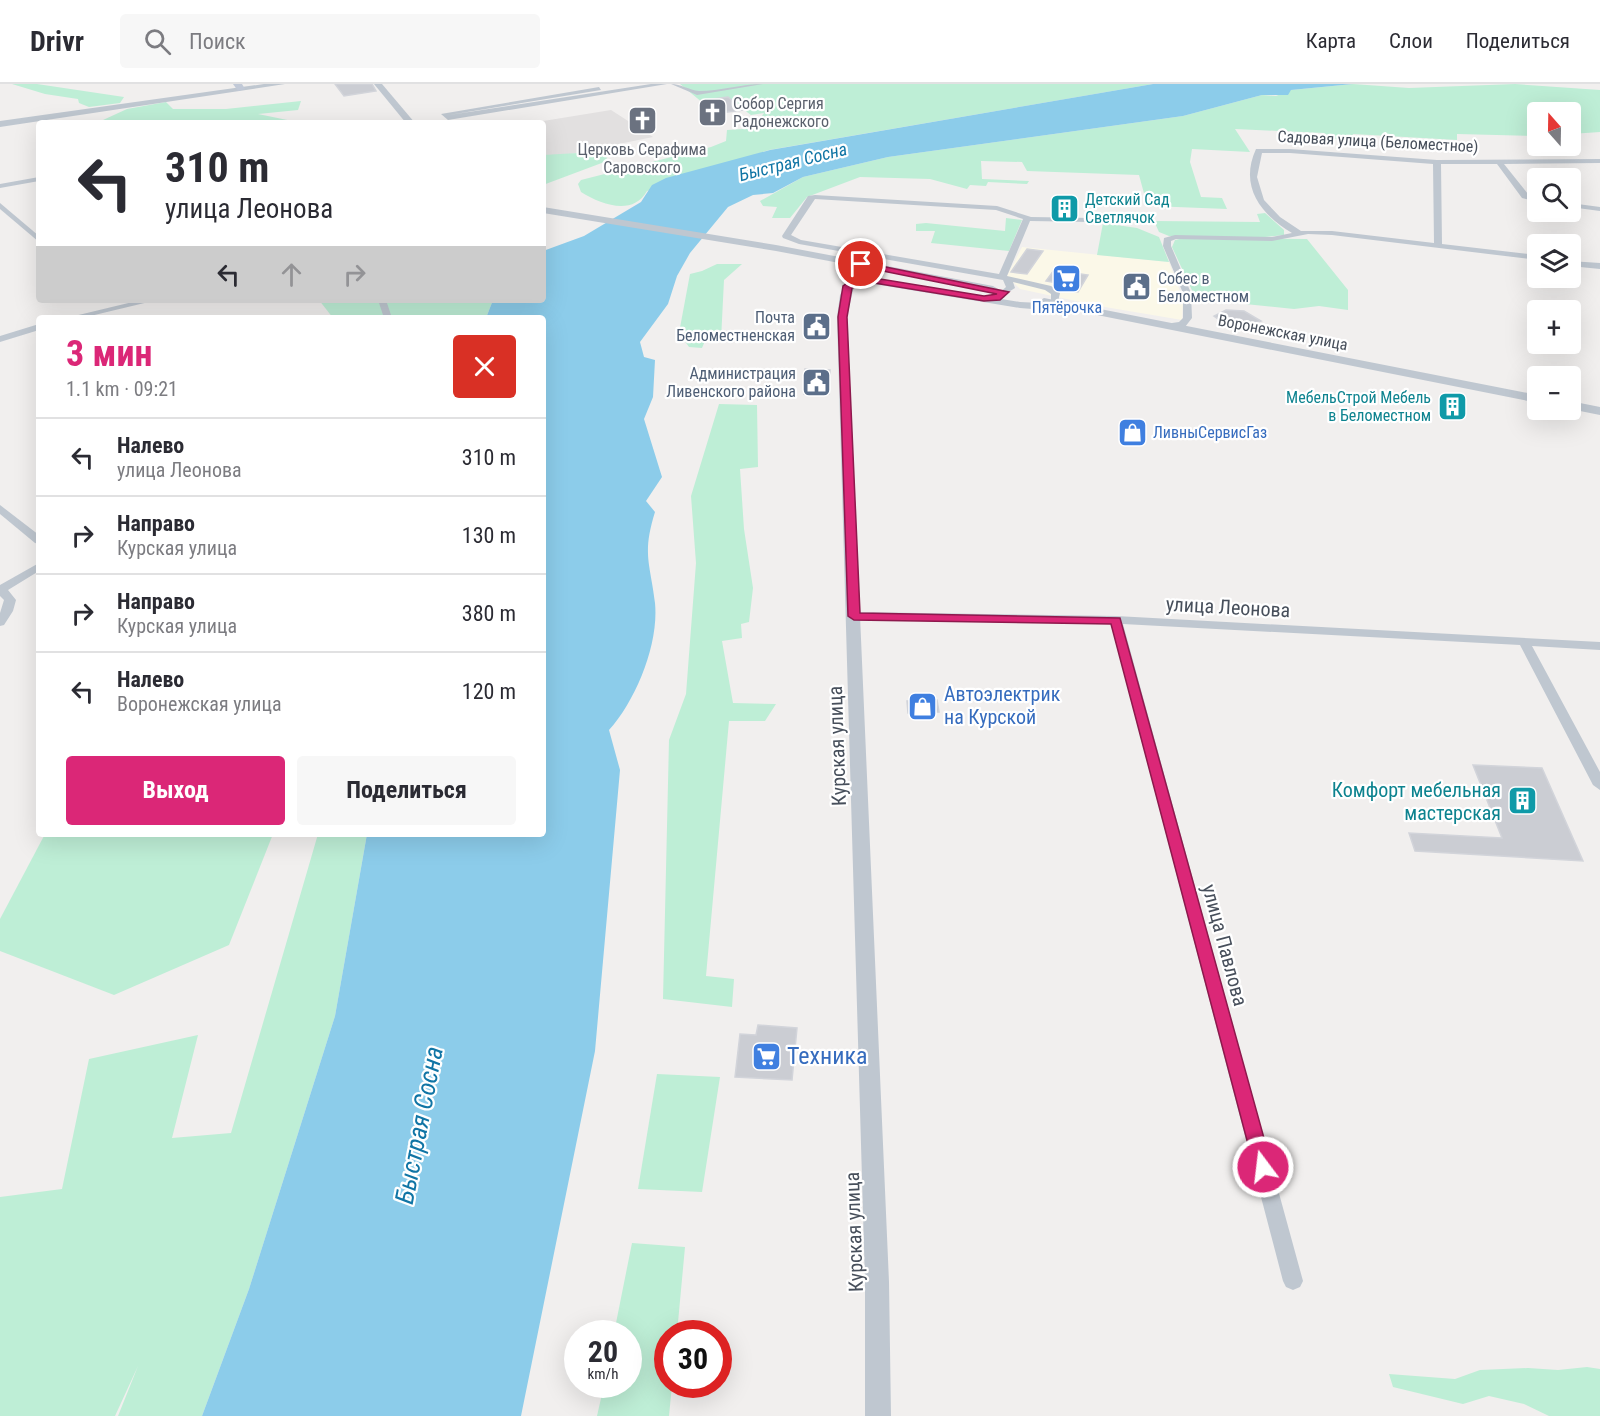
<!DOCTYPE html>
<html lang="ru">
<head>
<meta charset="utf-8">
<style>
	body { margin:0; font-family:"Roboto Condensed",sans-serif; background:#f7f7f7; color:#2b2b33; height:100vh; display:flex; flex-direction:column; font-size:22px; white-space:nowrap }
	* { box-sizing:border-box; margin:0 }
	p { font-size:20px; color:#7c7c81 }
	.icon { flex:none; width:33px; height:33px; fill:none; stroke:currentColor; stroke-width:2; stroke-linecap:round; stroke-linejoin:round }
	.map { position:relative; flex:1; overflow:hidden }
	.drawer { position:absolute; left:36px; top:231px; width:510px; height:522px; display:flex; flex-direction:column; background:#fff; border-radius:6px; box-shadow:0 6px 24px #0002 }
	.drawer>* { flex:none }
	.banner { position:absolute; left:36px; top:36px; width:510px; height:183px; border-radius:6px; box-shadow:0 6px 24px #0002; background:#fff; color:#2b2b33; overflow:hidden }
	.needle { width:39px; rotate:340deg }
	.buttons { position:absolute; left:1527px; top:18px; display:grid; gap:12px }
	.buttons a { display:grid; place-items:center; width:54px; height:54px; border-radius:6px; background:#fff; box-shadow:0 6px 24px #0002; font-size:30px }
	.speed { position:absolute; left:564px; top:1236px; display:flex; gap:12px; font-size:30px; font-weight:700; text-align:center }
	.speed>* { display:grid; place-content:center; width:78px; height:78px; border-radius:50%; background:#fff; box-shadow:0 6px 24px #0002; line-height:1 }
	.speed small { font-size:15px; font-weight:400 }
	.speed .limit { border:9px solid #d22; background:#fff; color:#111 }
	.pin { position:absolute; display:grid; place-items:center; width:51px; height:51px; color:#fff; margin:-26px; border:3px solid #fff; border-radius:50%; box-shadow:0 2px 6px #0007 }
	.me { position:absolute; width:66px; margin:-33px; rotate:345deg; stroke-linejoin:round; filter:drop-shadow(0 0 4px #0008) }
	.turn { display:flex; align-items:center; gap:21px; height:126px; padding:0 30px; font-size:27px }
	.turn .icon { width:78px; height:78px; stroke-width:2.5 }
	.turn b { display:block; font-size:42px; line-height:51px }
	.lanes { display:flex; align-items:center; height:57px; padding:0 30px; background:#0003; justify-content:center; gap:30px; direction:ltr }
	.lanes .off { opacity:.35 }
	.round { display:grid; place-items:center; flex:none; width:63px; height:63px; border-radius:6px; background:#f7f7f7 }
	.head { display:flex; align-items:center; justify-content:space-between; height:102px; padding:0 30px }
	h1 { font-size:36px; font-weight:700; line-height:45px; color:#db2777 }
	.action { display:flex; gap:12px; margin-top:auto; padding:12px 30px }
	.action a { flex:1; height:69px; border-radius:6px; background:#db2777; color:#fff; font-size:24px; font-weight:700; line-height:69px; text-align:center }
	.action a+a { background:#f7f7f7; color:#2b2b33 }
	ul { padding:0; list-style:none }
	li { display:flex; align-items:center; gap:18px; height:78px; padding:0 30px; border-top:2px solid #e1e1e2 }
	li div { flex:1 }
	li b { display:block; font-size:22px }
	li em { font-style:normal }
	header { display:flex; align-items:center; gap:36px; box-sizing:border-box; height:84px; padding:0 30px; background:#fff; border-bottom:2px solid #e1e1e2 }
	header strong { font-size:28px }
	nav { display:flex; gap:33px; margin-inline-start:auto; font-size:21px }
	.search { width:420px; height:54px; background:#f7f7f7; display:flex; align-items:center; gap:15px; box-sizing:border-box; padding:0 21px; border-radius:6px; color:#7c7c81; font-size:22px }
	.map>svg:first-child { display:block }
	.commercial { fill:#fbf8e8 }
	.education { fill:#e2e0e0 }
	.green { fill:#beeed6 }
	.water { fill:#8cccea }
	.building { fill:#cbcdd3; stroke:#d2d4da; stroke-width:1.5 }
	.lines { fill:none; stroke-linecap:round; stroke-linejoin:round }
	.minor { fill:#bfc7d0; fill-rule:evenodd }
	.tertiary { fill:#bfc7d0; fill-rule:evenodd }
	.secondary { fill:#c1c9d7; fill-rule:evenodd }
	.route { fill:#db2777; stroke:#8e194d; stroke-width:1.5 }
	.labels { text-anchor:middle; stroke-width:4.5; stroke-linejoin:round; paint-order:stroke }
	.far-worship-label { font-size:16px; fill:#5b616d; stroke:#fff; text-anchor:start }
	.far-street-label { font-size:16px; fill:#474f5b; stroke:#fff }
	.far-culture-label { font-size:16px; fill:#0d838f; stroke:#fff; text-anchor:start }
	.far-service-label { font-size:16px; fill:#4e5e75; stroke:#fff; text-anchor:end }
	.far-shop-label { font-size:16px; fill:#366cbe; stroke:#fff }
	.far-water-label { font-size:18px; font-style:italic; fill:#1075a5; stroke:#fff }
	.street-label { font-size:20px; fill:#474f5b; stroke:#fff }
	.shop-label { font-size:20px; fill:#366cbe; stroke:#fff; text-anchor:start }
	.culture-label { font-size:20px; fill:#0d838f; stroke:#fff; text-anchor:end }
	.near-shop-label { font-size:24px; fill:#366cbe; stroke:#fff; text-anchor:start }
	.near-water-label { font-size:26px; font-style:italic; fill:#1075a5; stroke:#fff }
</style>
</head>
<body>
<header>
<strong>Drivr</strong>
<div class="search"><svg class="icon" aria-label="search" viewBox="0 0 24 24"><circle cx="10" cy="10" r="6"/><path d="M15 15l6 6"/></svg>Поиск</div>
<nav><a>Карта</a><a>Слои</a><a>Поделиться</a></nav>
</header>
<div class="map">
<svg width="1600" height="1332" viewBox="0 0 1600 1332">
	<rect width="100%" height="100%" fill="#f1efee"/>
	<path class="commercial" d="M1022,163L1169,178L1183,215L1182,236L1099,222L1020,205L1007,192Z"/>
	<path class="education" d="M611,26L653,53L546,75L543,72V39H531Z"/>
	<g class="green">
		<path d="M12,0H37L124,13L120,19L89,23L79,19L78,15L45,10Z"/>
		<path d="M680,0H1153L769,66L647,107C633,132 602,121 581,108L578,100L581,96L711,63L726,57L727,46L759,44L758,37L764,29L751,31L736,20L709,24Z"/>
		<path d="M1353,0L1409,4L1515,0L1600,6V48L1571,50L1570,28H1538L1537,52L1457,50V56L1353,50L1350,57L1335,55L1324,49L1235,45L1250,68L1192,65L1190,78L1201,113L1222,114L1227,125L1151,122L1145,113L1139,91L1027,87L1022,78L981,77L982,95L1029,97L1027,100L988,98L986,102L970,101L967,105L930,95L860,93L807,113L790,134H772L777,123L763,122L760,117L803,93L888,73L1183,32L1262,11L1276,12L1291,6Z"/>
		<path d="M301,17L298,26L258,30L302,39H111L103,36L127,25L166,18L173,25H226Z"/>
		<path d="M595,68L606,70L607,77L543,101V71Z"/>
		<path d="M1265,129L1284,146V151L1256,154L1169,152L1159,148L1154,137L1260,138L1257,130Z"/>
		<path d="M1006,134L1022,136L1009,167L931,159L935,147H916V140L926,139L1005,147Z"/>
		<path d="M1103,139L1137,144L1159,153L1169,178L1097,171Z"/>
		<path d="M1184,154L1307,155L1348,206V226L1319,222L1294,225L1196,215L1172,163L1175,156Z"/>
		<path d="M717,180H742L724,196L721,256L714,252H707L702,264L689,263L679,249L690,190L702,187Z"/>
		<path d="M319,216H493L486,234H333Z"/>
		<path d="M719,320L757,321L758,383L740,385L744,445L753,504L749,538L741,540L742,554L722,557L733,619L776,620L765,637H729L706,892L734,895L732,923L663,915L669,656L686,610L696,479L691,412Z"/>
		<path d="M45,750H273L229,861L114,911L0,867V835Z"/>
		<path d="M318,750H367L335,932L249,1205L202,1332H118L138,1282L115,1332H0V1113L62,1105L89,975L198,951L172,1054L231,1049Z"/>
		<path d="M657,990L720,993L702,1108L638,1105Z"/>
		<path d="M632,1159L685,1163L677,1249L668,1250V1300L672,1301L669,1332H597L604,1301L628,1300V1250L614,1249Z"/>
		<path d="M1587,1283L1600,1285V1332H1549L1524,1320L1489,1312L1463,1320L1393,1303L1389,1290L1455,1295L1480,1286L1528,1284L1558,1286Z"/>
	</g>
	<path class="water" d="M1153,0H1353L1291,6L1288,11H1262L1183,32L888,73L803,93L773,109L753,111L728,123L690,169L677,192L668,220L640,258L644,273L655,276L653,313L644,335L662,393L646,417L655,428C642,470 650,478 655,519C659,560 636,616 609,646L620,686L595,967L521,1332H202L249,1205L335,932L367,750H543V234H486L493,216H543V167L584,152L641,118L652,101L666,94L770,66Z"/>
	<g class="building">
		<path d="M335,0H372L376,7L344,12Z"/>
		<path d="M728,13L744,26L720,29L705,16Z"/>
		<path d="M1027,165L1043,167L1027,190L1011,188Z"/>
		<path d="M1054,186L1088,191L1078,208L1065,206L1069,201L1046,197Z"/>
		<path d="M1226,226L1244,227L1261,237L1244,242L1225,240L1214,232Z"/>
		<path d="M808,234H825L824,250L807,249Z"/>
		<path d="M805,285L830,286L829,310H804Z"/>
		<path d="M1123,339L1139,340L1142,356L1125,355Z"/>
		<path d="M937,616L939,628L908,629L907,617Z"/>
		<path d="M1473,681L1542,684L1583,777L1415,767L1409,749L1502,754Z"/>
		<path d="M758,941L797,944L792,996L735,993L740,950L756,951Z"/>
	</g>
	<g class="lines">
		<g class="minor">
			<path d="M651,0H667L448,36L441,30L599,3L601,6L449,31Z"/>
			<path d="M671,0C681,0 689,6 699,7C720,7 742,0 763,0L697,11Z"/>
			<path d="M1256,65H1290L1437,76L1600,75V79L1504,80L1528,110L1538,113V118L1522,114L1497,80H1441L1442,160L1538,171V176L1332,151L1308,150L1272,157L1176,155L1171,157V162L1191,209L1192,234L1185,243L1165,244V240L1179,238L1183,234V209L1163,162L1164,154L1175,151L1272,153L1292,149C1260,130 1239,102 1256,65ZM1262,69H1290L1433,80L1434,159L1332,147H1301L1280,133L1264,116L1257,93Z"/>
			<path d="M39,93V97L0,104V100Z"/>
			<path d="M815,111L997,122L1031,133L1091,134L1095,136L1091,138L1030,137L1007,192L1051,202L1060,209L1057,222H1051V210L1045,206L1013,198L1015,204L1007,209L1004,214L984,218L981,217V213L998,210L1006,203L1003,196L799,160L783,154L782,152L808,112ZM815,115L996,126L1023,135L999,190L801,156L791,151Z"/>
			<path d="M0,119L39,152V158L0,125Z"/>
			<path d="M1570,119L1600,123V127L1570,123Z"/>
			<path d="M1570,177L1600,179V185L1570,182Z"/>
			<path d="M141,216H157L82,234H66Z"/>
			<path d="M378,216H386L392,234H384Z"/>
			<path d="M39,240V246L0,258V252Z"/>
			<path d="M0,421L39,451V460L35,459L0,430Z"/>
			<path d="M39,479V487L8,506L16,516L13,527L4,541L0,542V529L4,516L0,512V501Z"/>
			<path d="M854,528L1116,532L1600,558V566L1532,562L1600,688V706L1593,701L1520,561L1123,540L1303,1197L1300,1203L1293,1206L1286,1203L1283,1197L1111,540L850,535L848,532L850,529Z"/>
		</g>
		<g class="tertiary">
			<path d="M264,0H285L0,43V37Z"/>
			<path d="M374,0H382L415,39H406Z"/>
			<path d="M543,123L776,161L993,202L998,205L993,208L776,167L543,129Z"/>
			<path d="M868,193L1020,218L1041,219L1039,217L1044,214L1538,311V319L1057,223L1045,226L1020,224L868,199L854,202L847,233L889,1198L891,1332H865V1198L837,233L840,211L846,198Z"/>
			<path d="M1570,317L1600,323V331L1570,325Z"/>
		</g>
		<path class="secondary" d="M233,0H242L245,5L238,7Z"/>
	</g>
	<path class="route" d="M861,178L1009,208L1000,216L984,217L868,198L852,204L847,233L860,529L1120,534L1272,1083L1269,1088L1263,1091L1256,1088L1254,1083L1111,540L854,536L848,532L838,233L843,202L853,195L868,193L984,212L997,210L858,182Z"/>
	<defs>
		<symbol id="church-square" viewBox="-11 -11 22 22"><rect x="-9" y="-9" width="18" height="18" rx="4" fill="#6b7280" stroke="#fff"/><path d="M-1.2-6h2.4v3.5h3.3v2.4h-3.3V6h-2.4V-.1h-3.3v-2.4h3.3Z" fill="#fff"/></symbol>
		<symbol id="building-square" viewBox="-11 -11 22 22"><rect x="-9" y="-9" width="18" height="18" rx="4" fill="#0f9aa8" stroke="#fff"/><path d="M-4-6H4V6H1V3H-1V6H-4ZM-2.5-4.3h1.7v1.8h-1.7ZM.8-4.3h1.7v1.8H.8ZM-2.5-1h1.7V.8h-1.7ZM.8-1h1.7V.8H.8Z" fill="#fff"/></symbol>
		<symbol id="supermarket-square" viewBox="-11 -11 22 22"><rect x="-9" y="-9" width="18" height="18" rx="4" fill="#3f7fe0" stroke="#fff"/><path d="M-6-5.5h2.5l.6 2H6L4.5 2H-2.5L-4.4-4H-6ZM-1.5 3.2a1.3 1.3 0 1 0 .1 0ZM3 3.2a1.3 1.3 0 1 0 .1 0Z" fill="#fff"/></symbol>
		<symbol id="civic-square" viewBox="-11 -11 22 22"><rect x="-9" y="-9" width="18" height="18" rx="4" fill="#5c6f8a" stroke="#fff"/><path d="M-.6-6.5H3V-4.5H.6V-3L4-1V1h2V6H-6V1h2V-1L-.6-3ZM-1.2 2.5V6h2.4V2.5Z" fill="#fff"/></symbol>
		<symbol id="shop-square" viewBox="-11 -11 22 22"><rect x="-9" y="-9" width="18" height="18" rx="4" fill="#3f7fe0" stroke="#fff"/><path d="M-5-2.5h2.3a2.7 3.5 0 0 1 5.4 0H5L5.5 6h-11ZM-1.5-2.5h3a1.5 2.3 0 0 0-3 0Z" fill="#fff"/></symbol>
	</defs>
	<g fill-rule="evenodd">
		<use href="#church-square" x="696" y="12" width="33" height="33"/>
		<use href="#church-square" x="626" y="20" width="33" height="33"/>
		<use href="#building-square" x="1048" y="108" width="33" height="33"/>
		<use href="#supermarket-square" x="1050" y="178" width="33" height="33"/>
		<use href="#civic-square" x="1120" y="186" width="33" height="33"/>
		<use href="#civic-square" x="800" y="226" width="33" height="33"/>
		<use href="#civic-square" x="800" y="282" width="33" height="33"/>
		<use href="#building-square" x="1436" y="306" width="33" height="33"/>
		<use href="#shop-square" x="1116" y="332" width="33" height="33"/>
		<use href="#shop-square" x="906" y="606" width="33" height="33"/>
		<use href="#building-square" x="1506" y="700" width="33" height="33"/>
		<use href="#supermarket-square" x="750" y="956" width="33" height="33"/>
	</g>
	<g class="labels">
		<g class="far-worship-label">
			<text x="733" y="25">Собор Сергия<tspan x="733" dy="18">Радонежского</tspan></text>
			<text x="642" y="71" text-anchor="middle">Церковь Серафима<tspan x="642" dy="18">Саровского</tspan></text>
		</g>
		<g class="far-street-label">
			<text transform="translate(1378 57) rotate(3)" y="6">Садовая улица (Беломестное)</text>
			<text transform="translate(1283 248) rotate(11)" y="6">Воронежская улица</text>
		</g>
		<g class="far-culture-label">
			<text x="1085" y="121">Детский Сад<tspan x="1085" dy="18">Светлячок</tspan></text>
			<text x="1431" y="319" text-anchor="end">МебельСтрой Мебель<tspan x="1431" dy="18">в Беломестном</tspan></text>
		</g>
		<g class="far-service-label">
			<text x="1158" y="200" text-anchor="start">Собес в<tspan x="1158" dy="18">Беломестном</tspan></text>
			<text x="795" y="239">Почта<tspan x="795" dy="18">Беломестненская</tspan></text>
			<text x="796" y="295">Администрация<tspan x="796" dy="18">Ливенского района</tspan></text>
		</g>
		<g class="far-shop-label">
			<text x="1067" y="229">Пятёрочка</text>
			<text x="1153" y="354" text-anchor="start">ЛивныСервисГаз</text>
		</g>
		<g class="far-water-label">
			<text transform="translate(793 78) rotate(-14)" y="6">Быстрая Сосна</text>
		</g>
		<g class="street-label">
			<text transform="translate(1228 523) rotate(3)" y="7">улица Леонова</text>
			<text transform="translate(837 662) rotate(-92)" y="7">Курская улица</text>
			<text transform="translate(1225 861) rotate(75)" y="7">улица Павлова</text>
			<text transform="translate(854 1148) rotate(-92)" y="7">Курская улица</text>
		</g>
		<g class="shop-label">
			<text x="944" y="617">Автоэлектрик<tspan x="944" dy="23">на Курской</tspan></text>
		</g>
		<g class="culture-label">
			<text x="1501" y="713">Комфорт мебельная<tspan x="1501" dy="23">мастерская</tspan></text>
		</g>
		<g class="near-shop-label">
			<text x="787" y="980">Техника</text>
		</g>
		<g class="near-water-label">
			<text transform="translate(419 1041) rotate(-79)" y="9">Быстрая Сосна</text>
		</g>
	</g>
</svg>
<div class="buttons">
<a><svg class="needle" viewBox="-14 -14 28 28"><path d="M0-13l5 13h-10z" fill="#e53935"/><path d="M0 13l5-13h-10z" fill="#7c7c81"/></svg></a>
<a><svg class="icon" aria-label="search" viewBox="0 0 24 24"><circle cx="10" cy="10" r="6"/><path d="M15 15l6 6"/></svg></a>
<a><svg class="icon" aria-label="layers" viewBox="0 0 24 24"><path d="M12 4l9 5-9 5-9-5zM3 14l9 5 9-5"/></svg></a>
<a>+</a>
<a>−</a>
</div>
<div class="speed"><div>20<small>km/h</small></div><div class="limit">30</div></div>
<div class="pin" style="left:861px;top:180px;background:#d93025"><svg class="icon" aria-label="arrive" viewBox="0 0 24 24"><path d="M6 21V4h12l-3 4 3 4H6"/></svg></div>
<svg class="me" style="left:1263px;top:1083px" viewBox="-20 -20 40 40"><circle r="17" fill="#db2777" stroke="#fff" stroke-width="3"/><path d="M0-11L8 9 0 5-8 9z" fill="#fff"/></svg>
<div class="banner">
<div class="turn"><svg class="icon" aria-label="left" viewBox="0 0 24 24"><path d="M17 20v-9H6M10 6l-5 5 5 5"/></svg><div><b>310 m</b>улица Леонова</div></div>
<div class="lanes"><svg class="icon" aria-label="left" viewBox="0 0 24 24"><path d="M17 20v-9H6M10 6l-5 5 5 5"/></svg><svg class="icon off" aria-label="ahead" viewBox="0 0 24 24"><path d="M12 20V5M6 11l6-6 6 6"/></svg><svg class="icon off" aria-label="right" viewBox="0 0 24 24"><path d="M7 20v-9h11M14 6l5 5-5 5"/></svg></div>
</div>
<section class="drawer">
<div class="head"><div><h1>3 мин</h1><p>1.1 km · 09:21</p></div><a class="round" style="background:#d93025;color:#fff"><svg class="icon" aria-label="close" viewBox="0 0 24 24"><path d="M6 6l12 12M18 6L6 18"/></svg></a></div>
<ul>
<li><svg class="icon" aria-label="left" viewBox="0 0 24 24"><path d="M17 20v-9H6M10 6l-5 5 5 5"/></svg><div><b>Налево</b><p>улица Леонова</p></div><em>310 m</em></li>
<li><svg class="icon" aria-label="right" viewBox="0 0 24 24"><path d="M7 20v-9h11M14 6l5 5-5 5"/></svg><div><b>Направо</b><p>Курская улица</p></div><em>130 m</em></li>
<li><svg class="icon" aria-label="right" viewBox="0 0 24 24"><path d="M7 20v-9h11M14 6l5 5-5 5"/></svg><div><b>Направо</b><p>Курская улица</p></div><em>380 m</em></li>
<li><svg class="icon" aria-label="left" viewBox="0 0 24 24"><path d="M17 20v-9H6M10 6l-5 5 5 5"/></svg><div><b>Налево</b><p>Воронежская улица</p></div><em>120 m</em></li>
</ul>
<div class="action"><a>Выход</a><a>Поделиться</a></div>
</section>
</div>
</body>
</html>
